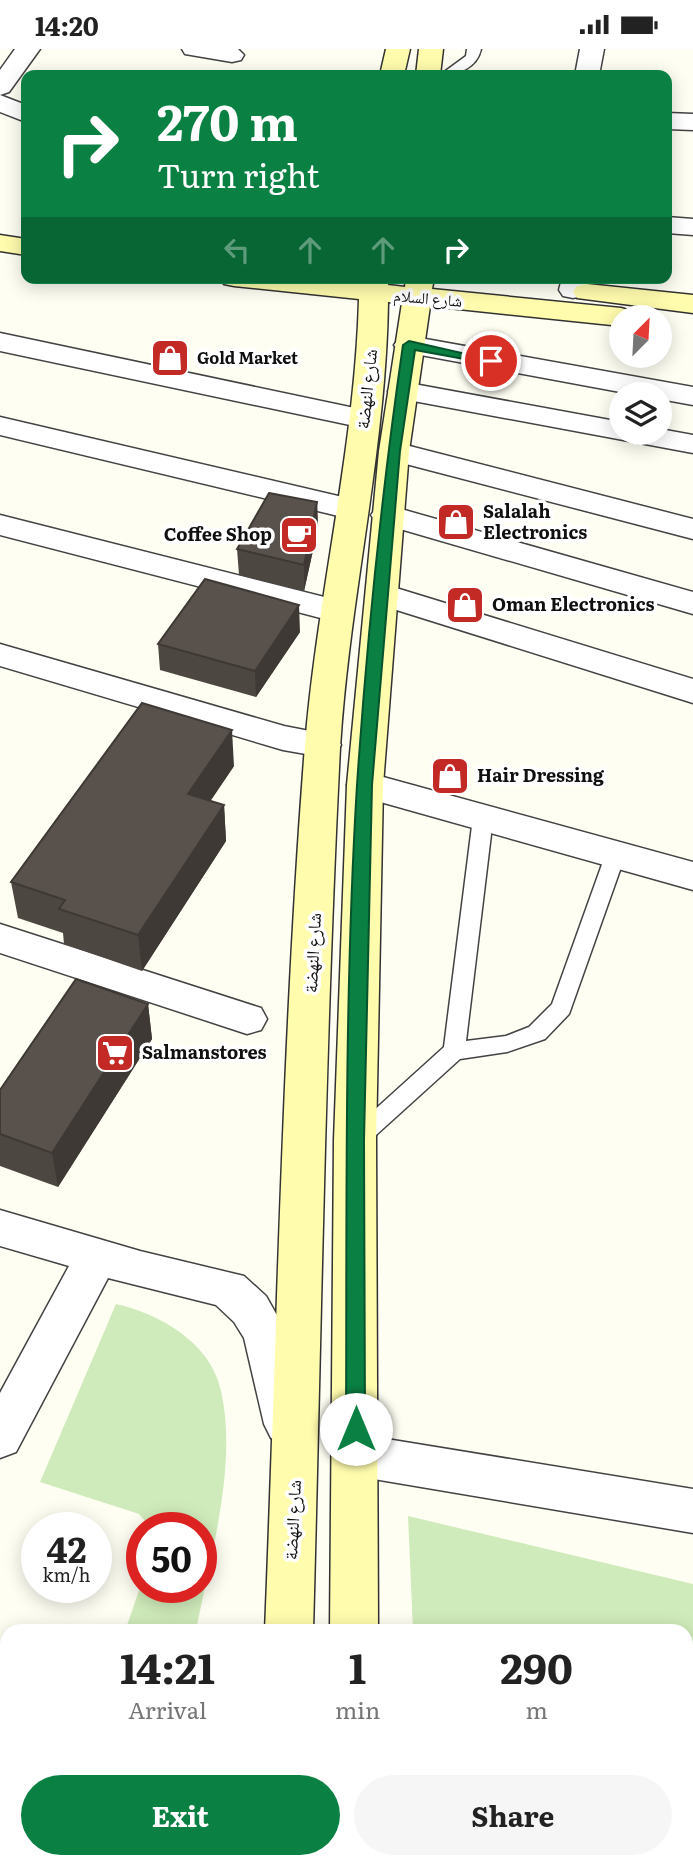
<!DOCTYPE html>
<html lang="en">
<head>
<meta charset="utf-8">
<style>
	body { margin:0; font-family:Literata,"Noto Naskh Arabic",serif; background:#f6f6f6; color:#222; height:100vh; display:flex; flex-direction:column; font-size:26px; white-space:nowrap }
	* { box-sizing:border-box; margin:0 }
	p { font-size:23px; color:#767676 }
	.icon { flex:none; width:38px; height:38px; fill:none; stroke:currentColor; stroke-width:2; stroke-linecap:round; stroke-linejoin:round }
	.map { position:relative; flex:1; overflow:hidden }
	.sheet { position:absolute; left:0px; top:1575px; width:693px; height:245px; display:flex; flex-direction:column; background:#fff; border-radius:21px 21px 0 0; box-shadow:0 4px 18px #0003 }
	.sheet>* { flex:none }
	.guide { position:absolute; left:21px; top:21px; width:651px; height:214px; border-radius:14px; box-shadow:0 4px 18px #0003; background:#0b8043; color:#fff; overflow:hidden }
	.needle { width:46px; rotate:24deg }
	.fabs { position:absolute; left:609px; top:256px; display:grid; gap:14px }
	.fabs a { display:grid; place-items:center; width:63px; height:63px; border-radius:50%; background:#fff; box-shadow:0 4px 18px #0003; font-size:35px }
	.speed { position:absolute; left:21px; top:1463px; display:flex; gap:14px; font-size:35px; font-weight:700; text-align:center }
	.speed>* { display:grid; place-content:center; width:91px; height:91px; border-radius:50%; background:#fff; box-shadow:0 4px 18px #0003; line-height:1 }
	.speed small { font-size:18px; font-weight:400 }
	.speed .limit { border:10px solid #d22; background:#fff; color:#111 }
	.pin { position:absolute; display:grid; place-items:center; width:60px; height:60px; color:#fff; margin:-30px; border:4px solid #fff; border-radius:50%; box-shadow:0 2px 7px #0007 }
	.me { position:absolute; width:77px; margin:-38px; rotate:0deg; stroke-linejoin:round; filter:drop-shadow(0 0 5px #0008) }
	.turn { display:flex; align-items:center; gap:24px; height:147px; padding:0 21px; font-size:32px }
	.turn .icon { width:91px; height:91px; stroke-width:2.5 }
	.turn b { display:block; font-size:49px; line-height:60px }
	.lanes { display:flex; align-items:center; height:66px; padding:0 21px; background:#0003; justify-content:center; gap:35px; direction:ltr }
	.lanes .off { opacity:.35 }
	.eta { display:flex; justify-content:space-evenly; align-items:center; height:119px; text-align:center }
	.eta b { font-size:42px; font-weight:700; line-height:49px }
	.primary-button { display:flex; gap:14px; margin-top:auto; padding:14px 21px }
	.primary-button a { flex:1; height:80px; border-radius:42px; background:#0b8043; color:#fff; font-size:28px; font-weight:700; line-height:80px; text-align:center }
	.primary-button a+a { background:#f6f6f6; color:#222 }
	.status { display:flex; justify-content:space-between; align-items:center; height:49px; padding:0 35px; background:#fff; direction:ltr }
	.status svg { height:19px; fill:currentColor }
	.map>svg:first-child { display:block }
	.green { fill:#d0ebbb }
	.lines { fill:none; stroke-linecap:round; stroke-linejoin:round }
	.lane-casing { stroke:#434343; stroke-width:3 }
	.street-casing { stroke:#434343; stroke-width:3 }
	.secondary-casing { stroke:#323232; stroke-width:3 }
	.lane { fill:#fff; fill-rule:evenodd }
	.street { fill:#fff; fill-rule:evenodd }
	.secondary { fill:#fffcae; fill-rule:evenodd }
	.wall { fill:#4d4741 }
	.shaded-wall { fill:#3e3935 }
	.building { fill:#59524c; stroke:#3e3935; stroke-width:2 }
	.route { fill:#0b8043; stroke:#07532c; stroke-width:2 }
	.labels { text-anchor:middle; stroke-width:7; stroke-linejoin:round; paint-order:stroke }
	.far-street-label { font-size:16px; fill:#101010; stroke:#fff }
	.far-poi-label { font-size:16px; font-weight:bold; fill:#101010; stroke:#fff; text-anchor:start }
	.street-label { font-size:18px; fill:#101010; stroke:#fff }
	.poi-label { font-size:18px; font-weight:bold; fill:#101010; stroke:#fff; text-anchor:start }
</style>
</head>
<body>
<div class="status"><b>14:20</b><svg viewBox="0 0 49 12"><path d="M0 12V9h3v3zM5 12V6h3v6zM10 12V3h3v9zM15 12V0h3v12zM26 1h20v11H26zM47 4h2v5h-2z"/></svg></div>
<div class="map">
<svg width="693" height="1820" viewBox="0 0 693 1820">
	<rect width="100%" height="100%" fill="#fffef3"/>
	<g class="green">
		<path d="M116,1255C158,1264 209,1293 220,1338C239,1413 210,1508 196,1582H125L142,1533V1538H201V1479H151L139,1465L40,1433Z"/>
		<path d="M408,1467L693,1535V1820H421V1813H686V1582H413Z"/>
	</g>
	<g class="lines">
		<defs>
			<g id="lane">
				<path d="M467,0H481C477,19 458,26 440,26L466,7Z"/>
				<path d="M483,762L493,769L466,992L506,987L529,978L552,955L605,807L615,800L625,807L569,965L545,990L507,1003L460,1010L365,1096L357,1099L349,1096L346,1090L349,1084L444,998L473,769Z"/>
			</g>
			<g id="street">
				<path d="M15,0H40L9,43L0,46V21Z"/>
				<path d="M182,0H238L244,6L241,11L232,13L185,5Z"/>
				<path d="M580,0H604L599,26H575Z"/>
				<path d="M0,46L26,56V73L0,63Z"/>
				<path d="M667,64L693,65V81L667,80Z"/>
				<path d="M667,168L693,170V186L667,184Z"/>
				<path d="M562,229H590L583,247L573,249L563,247L559,241Z"/>
				<path d="M0,284L364,361L375,364L379,370L375,376L364,379L0,302Z"/>
				<path d="M409,287L693,338V356L660,350V345H631L399,302L394,296L399,290Z"/>
				<path d="M403,333L621,373V383H660V380L693,386V404L392,348L388,342L392,336Z"/>
				<path d="M0,368L351,450L362,453L367,460L362,467L351,470L0,386Z"/>
				<path d="M394,393L693,470V490L383,409L379,402L383,395Z"/>
				<path d="M387,456L693,543V565L376,473L371,466L376,459Z"/>
				<path d="M0,466L348,554L353,562L348,570L336,573L0,486Z"/>
				<path d="M383,535L693,630V654L371,553L367,546L371,539Z"/>
				<path d="M0,595L284,677L335,687L341,696L335,705L323,708L283,701L0,617Z"/>
				<path d="M365,723L693,813V841L352,745L347,736L352,727Z"/>
				<path d="M0,875L261,959L267,970L261,981L247,985L0,904Z"/>
				<path d="M0,1161L140,1202L244,1227L266,1247L287,1284L310,1375L303,1389L287,1395L271,1389L264,1375L244,1289L234,1273L216,1256L108,1229L16,1403L0,1409V1344L69,1217L0,1197Z"/>
				<path d="M356,1385L693,1440V1484L356,1427L340,1421L333,1406L340,1391Z"/>
			</g>
			<g id="secondary">
				<path d="M386,0H410L404,26H380Z"/>
				<path d="M419,0H443L440,26H416Z"/>
				<path d="M0,186L26,190V206L0,202Z"/>
				<path d="M220,229H320L360,233V229H388V236L405,238L406,229H434L432,240L621,259L631,262L635,268H621V277L430,257L409,402L383,736L376,1091L378,1582H330L334,1091L347,736L379,402L402,254L388,253C386,402 349,550 340,699C325,993 321,1288 313,1582H265C277,1287 282,991 305,697C317,547 355,400 359,250L234,237L224,235Z"/>
				<path d="M587,235L693,246V264L577,249L573,243L577,237Z"/>
				<path d="M187,1813H239L236,1820H184Z"/>
				<path d="M252,1813H304L303,1820H251Z"/>
				<path d="M347,1813H399L401,1820H349Z"/>
			</g>
		</defs>
		<use href="#lane" class="lane-casing"/>
		<use href="#street" class="street-casing"/>
		<use href="#secondary" class="secondary-casing"/>
		<use href="#lane" class="lane"/>
		<use href="#street" class="street"/>
		<use href="#secondary" class="secondary"/>
	</g>
	<g class="wall">
		<path d="M317,453L318,479L304,542L239,526L237,500Z"/>
		<path d="M300,583L256,648L160,621L158,595Z"/>
		<path d="M234,717L210,752L224,756L226,792L142,922L64,895L63,884L18,869L11,833Z"/>
		<path d="M148,955L152,990L58,1138L0,1117V1041Z"/>
	</g>
	<g class="shaded-wall">
		<path d="M317,453L318,479L304,542V516Z"/>
		<path d="M299,556L300,583L256,648L255,622Z"/>
		<path d="M232,681L234,717L191,781L188,745Z"/>
		<path d="M224,756L226,792L142,922L138,886Z"/>
		<path d="M148,955L152,990L58,1138L52,1104Z"/>
		<path d="M7,1763V1802L0,1818V1779Z"/>
	</g>
	<g class="building">
		<path d="M269,444L317,453L304,516L237,500Z"/>
		<path d="M205,530L299,556L255,622L158,595Z"/>
		<path d="M142,654L232,681L188,745L224,756L138,886L59,860L65,851L11,833Z"/>
		<path d="M76,930L148,955L52,1104L0,1085V1041Z"/>
		<path d="M0,1644L7,1646V1763L0,1779Z"/>
	</g>
	<path class="route" d="M409,292L497,312L491,315L415,301L400,402L372,736L364,1091L365,1380L363,1386L356,1388L349,1386L346,1380C347,1166 344,949 357,736C367,589 382,441 403,296Z"/>
	<defs>
		<symbol id="shop-square" viewBox="-11 -11 22 22"><rect x="-9" y="-9" width="18" height="18" rx="4" fill="#c32925" stroke="#fff"/><path d="M-5-2.5h2.3a2.7 3.5 0 0 1 5.4 0H5L5.5 6h-11ZM-1.5-2.5h3a1.5 2.3 0 0 0-3 0Z" fill="#fff"/></symbol>
		<symbol id="cafe-square" viewBox="-11 -11 22 22"><rect x="-9" y="-9" width="18" height="18" rx="4" fill="#c32925" stroke="#fff"/><path d="M-5.5-4.5H6V0H3Q3 3.5 0 3.5H-2.5Q-5.5 3.5-5.5 0ZM3-3.2v2h1.7v-2ZM-6 4.5H4V6H-6Z" fill="#fff"/></symbol>
		<symbol id="supermarket-square" viewBox="-11 -11 22 22"><rect x="-9" y="-9" width="18" height="18" rx="4" fill="#c32925" stroke="#fff"/><path d="M-6-5.5h2.5l.6 2H6L4.5 2H-2.5L-4.4-4H-6ZM-1.5 3.2a1.3 1.3 0 1 0 .1 0ZM3 3.2a1.3 1.3 0 1 0 .1 0Z" fill="#fff"/></symbol>
	</defs>
	<g fill-rule="evenodd">
		<use href="#shop-square" x="148" y="287" width="44" height="44"/>
		<use href="#shop-square" x="434" y="451" width="44" height="44"/>
		<use href="#cafe-square" x="277" y="464" width="44" height="44"/>
		<use href="#shop-square" x="443" y="534" width="44" height="44"/>
		<use href="#shop-square" x="428" y="705" width="44" height="44"/>
		<use href="#supermarket-square" x="93" y="982" width="44" height="44"/>
	</g>
	<g class="labels">
		<g class="far-street-label">
			<text transform="translate(428 249) rotate(5)" y="6">شارع السلام</text>
		</g>
		<g class="far-poi-label">
			<text x="197" y="315">Gold Market</text>
		</g>
		<g class="street-label">
			<text transform="translate(367 340) rotate(-84)" y="6">شارع النهضة</text>
			<text transform="translate(313 904) rotate(-87)" y="6">شارع النهضة</text>
			<text transform="translate(293 1471) rotate(-87)" y="6">شارع النهضة</text>
		</g>
		<g class="poi-label">
			<text x="483" y="469">Salalah<tspan x="483" dy="21">Electronics</tspan></text>
			<text x="272" y="492" text-anchor="end">Coffee Shop</text>
			<text x="492" y="562">Oman Electronics</text>
			<text x="477" y="733">Hair Dressing</text>
			<text x="142" y="1010">Salmanstores</text>
		</g>
	</g>
</svg>
<div class="fabs">
<a><svg class="needle" viewBox="-14 -14 28 28"><path d="M0-13l5 13h-10z" fill="#e53935"/><path d="M0 13l5-13h-10z" fill="#767676"/></svg></a>
<a><svg class="icon" aria-label="layers" viewBox="0 0 24 24"><path d="M12 4l9 5-9 5-9-5zM3 14l9 5 9-5"/></svg></a>
</div>
<div class="speed"><div>42<small>km/h</small></div><div class="limit">50</div></div>
<div class="pin" style="left:491px;top:312px;background:#d93025"><svg class="icon" aria-label="arrive" viewBox="0 0 24 24"><path d="M6 21V4h12l-3 4 3 4H6"/></svg></div>
<svg class="me" style="left:356px;top:1380px" viewBox="-20 -20 40 40"><circle r="19" fill="#fff"/><path d="M0-13L10 11 0 6-10 11z" fill="#0b8043"/></svg>
<div class="guide">
<div class="turn"><svg class="icon" aria-label="right" viewBox="0 0 24 24"><path d="M7 20v-9h11M14 6l5 5-5 5"/></svg><div><b>270 m</b>Turn right</div></div>
<div class="lanes"><svg class="icon off" aria-label="left" viewBox="0 0 24 24"><path d="M17 20v-9H6M10 6l-5 5 5 5"/></svg><svg class="icon off" aria-label="ahead" viewBox="0 0 24 24"><path d="M12 20V5M6 11l6-6 6 6"/></svg><svg class="icon off" aria-label="ahead" viewBox="0 0 24 24"><path d="M12 20V5M6 11l6-6 6 6"/></svg><svg class="icon" aria-label="right" viewBox="0 0 24 24"><path d="M7 20v-9h11M14 6l5 5-5 5"/></svg></div>
</div>
<section class="sheet">
<div class="eta">
<div><b>14:21</b><p>Arrival</p></div>
<div><b>1</b><p>min</p></div>
<div><b>290</b><p>m</p></div>
</div>
<div class="primary-button"><a>Exit</a><a>Share</a></div>
</section>
</div>
</body>
</html>
